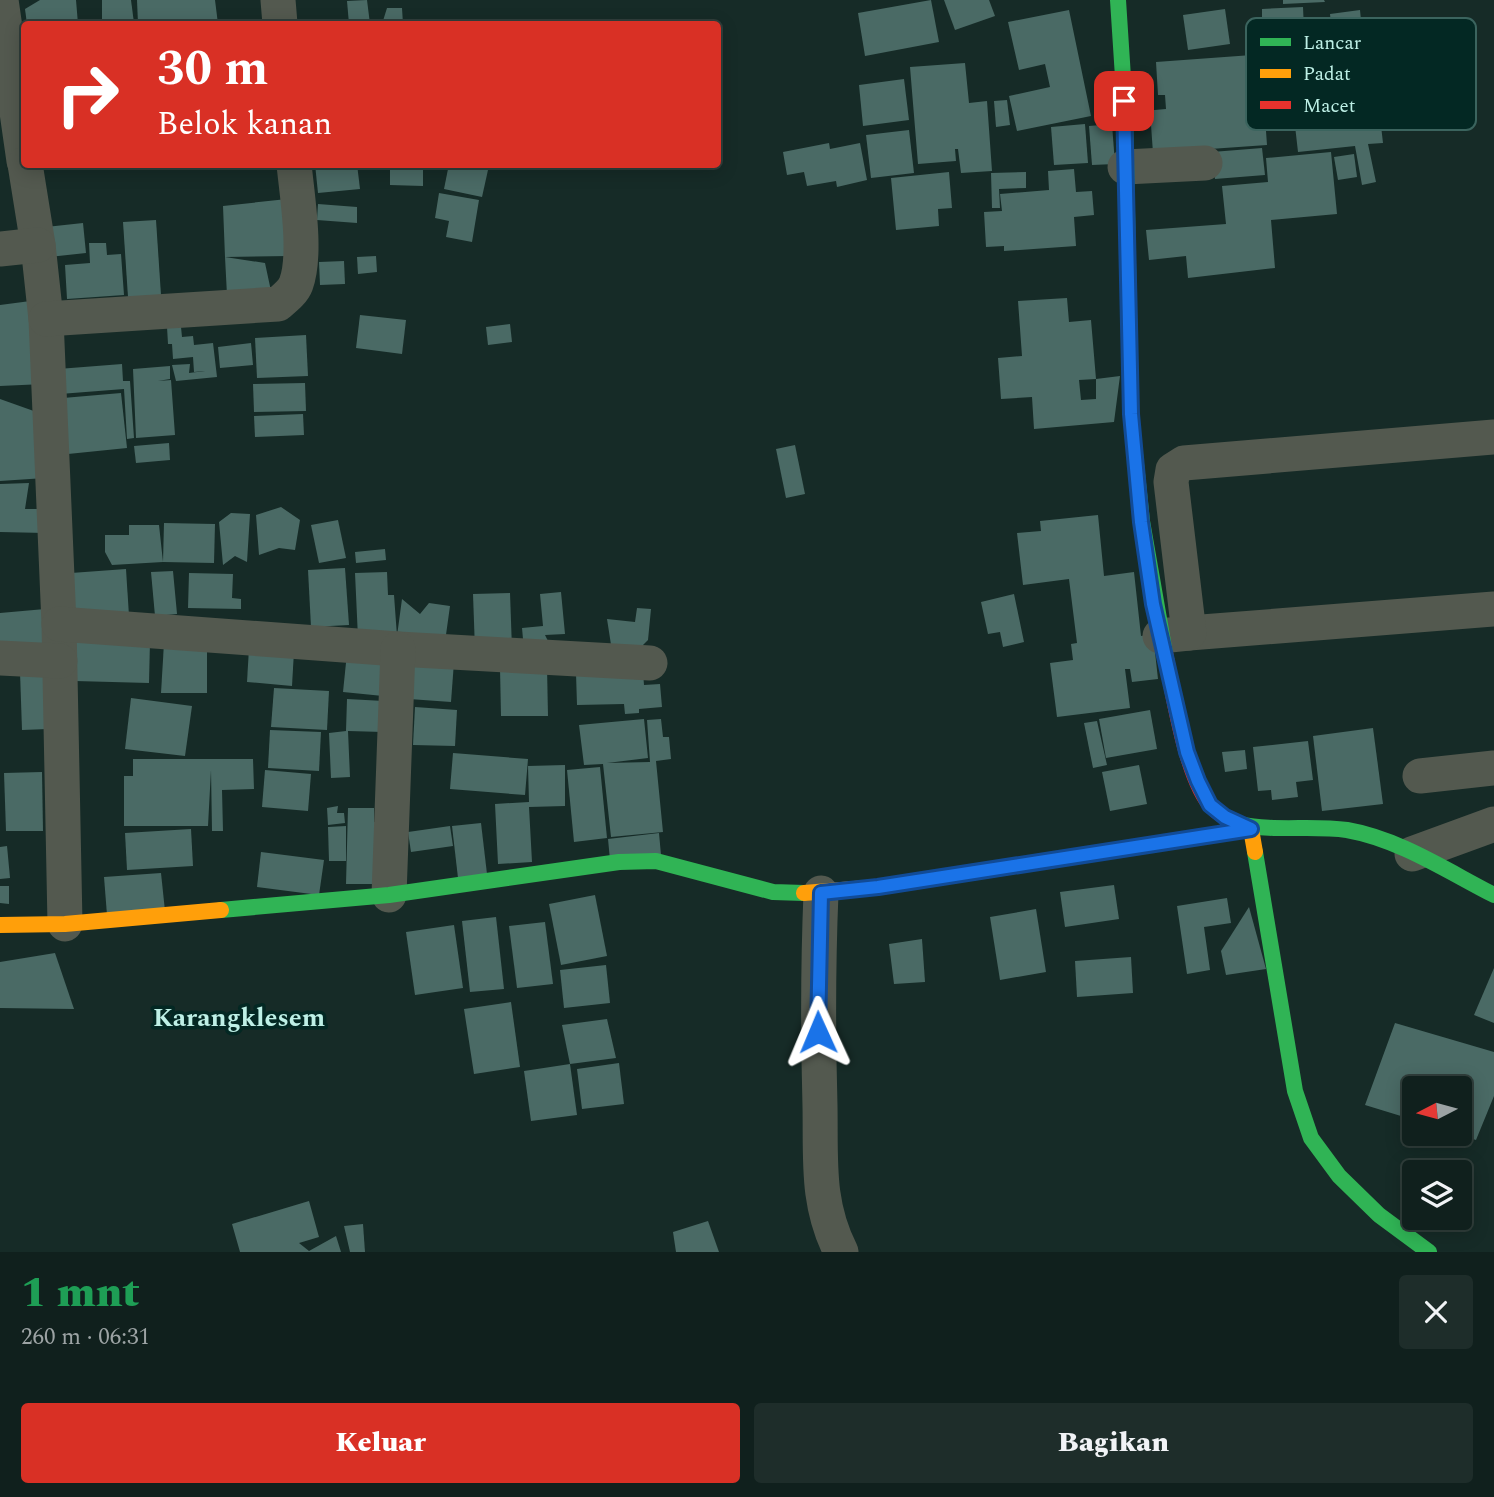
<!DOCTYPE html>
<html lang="id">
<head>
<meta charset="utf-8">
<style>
	body { margin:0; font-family:Spectral,serif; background:#1e2d2a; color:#f1f3f6; height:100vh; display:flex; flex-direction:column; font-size:26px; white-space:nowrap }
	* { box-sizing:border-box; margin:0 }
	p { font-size:23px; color:#9ca3a4 }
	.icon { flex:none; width:38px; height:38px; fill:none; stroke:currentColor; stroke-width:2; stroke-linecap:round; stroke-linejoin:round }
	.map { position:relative; height:1252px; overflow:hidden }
	.details { display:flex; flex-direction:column; background:#10201d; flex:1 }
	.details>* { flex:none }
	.banner { position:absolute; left:21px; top:21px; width:700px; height:147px; border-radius:7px; box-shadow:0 4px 18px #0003,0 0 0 2px #303e3b; background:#d93025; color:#fff; overflow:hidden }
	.needle { width:46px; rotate:264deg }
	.tools { position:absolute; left:1402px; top:1076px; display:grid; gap:14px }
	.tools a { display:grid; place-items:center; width:70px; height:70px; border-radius:7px; background:#10201d; box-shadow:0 4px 18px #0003,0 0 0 2px #303e3b; font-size:35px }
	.pin { position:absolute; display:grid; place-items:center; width:60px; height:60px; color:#fff; margin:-30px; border-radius:14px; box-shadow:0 4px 10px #0006 }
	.me { position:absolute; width:77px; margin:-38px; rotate:359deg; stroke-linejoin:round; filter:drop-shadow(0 0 5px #0008) }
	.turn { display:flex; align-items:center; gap:24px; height:147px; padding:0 21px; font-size:32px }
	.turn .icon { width:91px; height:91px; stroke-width:2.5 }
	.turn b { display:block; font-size:49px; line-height:60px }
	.round { display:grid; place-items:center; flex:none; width:74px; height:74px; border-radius:7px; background:#1e2d2a }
	.headline { display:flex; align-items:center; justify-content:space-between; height:119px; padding:0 21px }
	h1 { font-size:42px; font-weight:800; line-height:52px; color:#1e9e55 }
	.button { display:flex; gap:14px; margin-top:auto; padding:14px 21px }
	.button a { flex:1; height:80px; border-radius:7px; background:#d93025; color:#fff; font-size:28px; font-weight:800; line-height:80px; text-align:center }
	.button a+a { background:#1e2d2a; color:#f1f3f6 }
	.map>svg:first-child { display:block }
	.building { fill:#4a6a65 }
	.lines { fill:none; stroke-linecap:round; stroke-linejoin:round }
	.street { stroke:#53594f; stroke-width:35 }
	.fast { stroke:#30b455; stroke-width:16 }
	.slow { stroke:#ff9f0a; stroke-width:16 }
	.jam { stroke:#e5322d; stroke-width:16 }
	.route-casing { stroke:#114b97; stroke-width:18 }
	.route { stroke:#1a73e8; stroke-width:12 }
	.labels { text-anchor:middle; stroke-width:7; stroke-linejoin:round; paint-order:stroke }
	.quarter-label { font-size:26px; font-weight:bold; fill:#bef0e6; stroke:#032823 }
	.key { fill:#032823; stroke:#3b645e; stroke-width:2 }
	.key-label { font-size:19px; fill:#bef0e6 }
</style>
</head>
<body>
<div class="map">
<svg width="1494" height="1252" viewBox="0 0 1494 1252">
	<rect width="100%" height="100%" fill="#162b27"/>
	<g class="building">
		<path d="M40,0H76L78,24H27L25,9Z"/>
		<path d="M102,0H131L134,23L102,24Z"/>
		<path d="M137,0H215L218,24H138Z"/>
		<path d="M367,0L370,24H349L347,1Z"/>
		<path d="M931,0L939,42L865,56L858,13Z"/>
		<path d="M944,0H989L995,16L955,30Z"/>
		<path d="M1283,0H1324L1325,2L1283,4Z"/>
		<path d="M1303,7L1305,52L1361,46L1366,88L1360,89L1362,110L1379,108L1383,143L1368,144L1376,182L1362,185L1355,146L1298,152L1294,117L1307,116L1305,95L1276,98L1274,79L1265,80L1262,58V9Z"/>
		<path d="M387,8H402L403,24H382Z"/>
		<path d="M1225,9L1230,44L1188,50L1183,15Z"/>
		<path d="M1069,10L1091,116L1017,131L1009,96L1050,87L1045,64L1019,70L1008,22Z"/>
		<path d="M1360,10L1363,41L1333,44L1330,14Z"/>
		<path d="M1252,55L1255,104L1264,103L1267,145L1153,153L1151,125L1145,126L1143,111L1166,109L1165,95H1158L1156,62Z"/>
		<path d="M965,63L969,103L987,101L992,171L961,173L958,149H955L956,161L918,164L910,67Z"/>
		<path d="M904,79L909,120L863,126L859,85Z"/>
		<path d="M1007,100L1010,125L996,127L994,101Z"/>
		<path d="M1085,124L1088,163L1054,165L1051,127Z"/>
		<path d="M1112,124L1115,164L1092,165L1089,126Z"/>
		<path d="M909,130L914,173L871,178L866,135Z"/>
		<path d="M829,143L830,149L860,143L867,180L837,187L836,181L807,186L804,172L787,175L783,152Z"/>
		<path d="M1262,148L1265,175L1215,179L1212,152Z"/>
		<path d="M1331,152L1337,214L1271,220L1275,268L1188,278L1186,256L1149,260L1146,230L1226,224L1222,186L1268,182L1266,158Z"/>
		<path d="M1354,154L1357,177L1338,180L1334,157Z"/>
		<path d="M315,164H357L360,189L318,193Z"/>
		<path d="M390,164H423V186L390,185Z"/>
		<path d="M449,164H462L488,170L482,197L444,189Z"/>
		<path d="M1074,169L1076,192L1092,191L1094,215L1074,217L1076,246L1004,251V246L986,247L984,212L1002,211L1000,194L1049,190L1048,171Z"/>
		<path d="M949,172L952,208L938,209L939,226L896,230L891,178Z"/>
		<path d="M1026,172V188L999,189L1000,208H992L991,173Z"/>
		<path d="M439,193L479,200L472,242L446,237L449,221L435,218Z"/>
		<path d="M287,199L289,256L225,257L265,263L271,291L227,295L225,257L223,206Z"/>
		<path d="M318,204L357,207V223L317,220Z"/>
		<path d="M156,220L161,295L128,297L123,222Z"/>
		<path d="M83,223L86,253L49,257L46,227Z"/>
		<path d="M89,243H106L107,255L121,254L124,295L67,299L65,265L90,263Z"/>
		<path d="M376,256L377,272L358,274L357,257Z"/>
		<path d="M344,261L345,284L320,285L319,262Z"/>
		<path d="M1067,298L1069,322L1091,320L1096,379L1079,380L1081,400L1096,399V379L1120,376L1114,422L1034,429L1032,397L1001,399L998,358L1022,356L1018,301Z"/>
		<path d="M38,300L44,384L0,386V305Z"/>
		<path d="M360,315L406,320L402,354L356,348Z"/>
		<path d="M510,324L512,342L488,345L486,327Z"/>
		<path d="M167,327H181L182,337L193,336L194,345L213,343L217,377L176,381L172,365L190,364L189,373L205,371L194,372L193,357L173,359L172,344H168Z"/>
		<path d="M306,335L308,376L257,378L255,338Z"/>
		<path d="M251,343L253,365L220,368L218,347Z"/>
		<path d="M122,364L123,381H130L134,438L127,439L124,389L60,394L58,369Z"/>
		<path d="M170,366V379L158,381L171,380L175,435L136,438L133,369Z"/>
		<path d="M305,383L306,411L254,412L253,384Z"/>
		<path d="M121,393L127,448L68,454L63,398Z"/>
		<path d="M0,399L45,415V478L0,481Z"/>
		<path d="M303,414L304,435L255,437L254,416Z"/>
		<path d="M169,443L170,460L136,463L134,446Z"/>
		<path d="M795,445L805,494L786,498L776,449Z"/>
		<path d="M29,483L25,509H47L45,533L0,532V484Z"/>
		<path d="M281,507L300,520L295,550L279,548L259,555L256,515Z"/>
		<path d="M231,513L250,514L247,562L235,556L223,565L219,522Z"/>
		<path d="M1098,515L1104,576L1134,572L1141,636L1153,634L1158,679L1132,682L1130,669H1125L1130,708L1057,717L1050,663L1073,660L1071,644L1077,643L1069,579L1023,585L1017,533L1041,531L1040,521Z"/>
		<path d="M338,520L346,558L319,563L311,525Z"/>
		<path d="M164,523L215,524L214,563L163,562Z"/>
		<path d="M129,525H159L163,562L112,565L105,552V535H129Z"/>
		<path d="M385,549L386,560L356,563L355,552Z"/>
		<path d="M345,568L349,625L311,627L308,570Z"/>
		<path d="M126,569L129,616L74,619L71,573Z"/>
		<path d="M173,571L177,614L155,616L151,572Z"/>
		<path d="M387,572L388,595H394L397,636L358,638L355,573Z"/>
		<path d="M189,573L233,574L232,598L241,599V609L188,608Z"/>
		<path d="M561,592L565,634L545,635L551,647L524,650L522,628L543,626L540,594Z"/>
		<path d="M510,593L512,649L475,650L473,594Z"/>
		<path d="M1014,594L1024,642L1003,647L1000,632L988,634L981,602Z"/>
		<path d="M402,599L420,614L429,603L450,606L445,642L397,636Z"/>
		<path d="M637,608L651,609L648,640L640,648L612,651L607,619L635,622Z"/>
		<path d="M45,609L48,649L0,647V613Z"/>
		<path d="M75,640L150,641L149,683L75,681Z"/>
		<path d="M164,643H207V693H161Z"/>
		<path d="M249,648L294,651L292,686L247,682Z"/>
		<path d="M347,653L386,657L383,696L343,692Z"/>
		<path d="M411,660L454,662L451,702L409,699Z"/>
		<path d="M547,667L548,716H501L500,668Z"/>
		<path d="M20,672H46L48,729L22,730Z"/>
		<path d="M643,672L644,685L660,684L662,707L639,709V713L625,714L624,704L577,705L576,673Z"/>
		<path d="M274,688L329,691L327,730L271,727Z"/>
		<path d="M131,698L192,706L185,756L125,749Z"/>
		<path d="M347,699L384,701L383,732L348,731L350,777L331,778L329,733L346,731Z"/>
		<path d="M415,707L457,710L455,746L413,745Z"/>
		<path d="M1150,710L1157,749L1106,758L1099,719Z"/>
		<path d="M644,719L648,758L607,763L650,762L647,720L661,719L663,737H669L671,759L656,761L663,832L611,837L603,764L584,765L579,725Z"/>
		<path d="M1097,721L1107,765L1093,768L1084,723Z"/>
		<path d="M1373,728L1383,804L1322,811L1313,736Z"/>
		<path d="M270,730L321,732L319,771L268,768Z"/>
		<path d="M1308,741L1313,780L1296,782L1298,797L1272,800L1271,790L1258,791L1253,747Z"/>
		<path d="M1245,750L1247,769L1225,772L1222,752Z"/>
		<path d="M453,753L528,759L525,795L450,789Z"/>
		<path d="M133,759H253L254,789L222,790L223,831H212L211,770L208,826H124V776H133Z"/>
		<path d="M565,765V806L529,807L532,862L498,864L495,804L529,802L528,766Z"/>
		<path d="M1139,765L1147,804L1110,811L1102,772Z"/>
		<path d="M600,767L607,838L574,842L567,770Z"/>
		<path d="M265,770L311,774L308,811L262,807Z"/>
		<path d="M42,772L43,831H6L4,773Z"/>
		<path d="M338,806L337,813H344L345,823L328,825L327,808Z"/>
		<path d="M348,808H374V822L386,823L384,884H346Z"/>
		<path d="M481,823L487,874L458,878L452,826Z"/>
		<path d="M346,826V861H329L328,827Z"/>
		<path d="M450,826L453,846L411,852L408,832Z"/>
		<path d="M191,829L193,866L127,870L125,833Z"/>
		<path d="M659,833L661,855L610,860L608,839Z"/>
		<path d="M7,846L10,878L0,879V847Z"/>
		<path d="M261,852L324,860L319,895L257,887Z"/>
		<path d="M161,873L165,911L107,915L104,877Z"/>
		<path d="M1114,885L1119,919L1065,927L1060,892Z"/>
		<path d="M0,886H9V904L0,903Z"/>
		<path d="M595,895L607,956L561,965L549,904Z"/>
		<path d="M1227,898L1231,923L1204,927L1210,970L1187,974L1177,906Z"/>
		<path d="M1249,907L1266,969L1226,975L1221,951Z"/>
		<path d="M1036,909L1046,972L1000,980L990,917Z"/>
		<path d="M496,917L504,989L470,992L462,921Z"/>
		<path d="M545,922L553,984L517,988L509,926Z"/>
		<path d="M454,925L463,988L415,995L406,932Z"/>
		<path d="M922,939L925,982L894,984L889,944Z"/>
		<path d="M55,953L74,1009L0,1008V962Z"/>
		<path d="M1131,957L1133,993L1077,997L1075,961Z"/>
		<path d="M606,965L610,1003L564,1008L560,970Z"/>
		<path d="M1494,968V1023L1474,1015Z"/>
		<path d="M511,1002L520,1067L474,1074L464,1009Z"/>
		<path d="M607,1019L616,1058L570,1064L562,1025Z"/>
		<path d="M1395,1023L1494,1052V1096L1476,1140L1460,1135V1088H1414V1120L1365,1105Z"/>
		<path d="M619,1063L624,1104L582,1109L577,1069Z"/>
		<path d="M570,1064L577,1115L531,1121L524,1071Z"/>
		<path d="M309,1201L319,1237L299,1243L309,1251L336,1236L341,1252H240L232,1224Z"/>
		<path d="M708,1221L719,1252H676L673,1232Z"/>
		<path d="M363,1224L365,1252H350L344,1226Z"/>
	</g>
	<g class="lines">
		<g class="street">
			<path d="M1,0L24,161"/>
			<path d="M278,0L280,24"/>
			<path d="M25,164L38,245L46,319L59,624L65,924"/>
			<path d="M1125,167L1205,163"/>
			<path d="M0,249L38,245"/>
			<path d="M46,319L278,304C285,298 293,292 296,284C307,254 297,196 294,164"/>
			<path d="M59,624L398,649L650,663"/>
			<path d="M1189,633L1494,609"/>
			<path d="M1160,636L1189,633L1171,482L1173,470L1184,463L1494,437"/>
			<path d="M0,658L60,661"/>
			<path d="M1420,776L1494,768"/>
			<path d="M1412,854L1494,824"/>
			<path d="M821,893C818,965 818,1035 820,1106C821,1159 816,1203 841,1252"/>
			<path d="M389,895L398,649"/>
		</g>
		<g class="fast">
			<path d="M1118,0L1125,108L1131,416L1142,521L1165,653"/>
			<path d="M1239,824C1275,832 1311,825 1347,830C1399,839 1447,871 1494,895"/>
			<path d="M1255,852L1295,1091L1311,1138L1339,1176L1379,1215L1429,1252"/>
			<path d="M221,910L389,895L619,862L656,861L773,892L804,893"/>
		</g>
		<g class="slow">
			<path d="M804,893L879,887L1251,829L1255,852"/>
			<path d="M0,925L65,924L221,910"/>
		</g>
		<path class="jam" d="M1165,653C1173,691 1186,780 1212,807C1220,815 1229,820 1239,824"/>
	</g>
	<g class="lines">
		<defs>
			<path id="route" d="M818,1032L821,893L878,887L1251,829L1225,817L1210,805L1198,781L1187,752L1153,604L1141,522L1131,414L1124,101"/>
		</defs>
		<use href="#route" class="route-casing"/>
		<use href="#route" class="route"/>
	</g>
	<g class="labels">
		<g class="quarter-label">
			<text x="239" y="1026">Karangklesem</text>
		</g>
	</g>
	<rect x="1246" y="18" width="230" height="112" rx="10" class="key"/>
	<rect x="1260" y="38" width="31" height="8" fill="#30b455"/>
	<rect x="1260" y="69" width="31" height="9" fill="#ff9f0a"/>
	<rect x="1260" y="101" width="31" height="8" fill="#e5322d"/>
	<g class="key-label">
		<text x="1303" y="49">Lancar</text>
		<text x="1303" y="80">Padat</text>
		<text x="1303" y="112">Macet</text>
	</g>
</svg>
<div class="tools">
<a><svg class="needle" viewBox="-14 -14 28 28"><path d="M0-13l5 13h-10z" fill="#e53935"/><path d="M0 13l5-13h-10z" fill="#9ca3a4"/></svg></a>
<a><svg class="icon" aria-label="layers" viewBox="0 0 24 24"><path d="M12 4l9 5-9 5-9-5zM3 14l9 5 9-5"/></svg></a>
</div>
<div class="pin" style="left:1124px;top:101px;background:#d93025"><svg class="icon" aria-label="arrive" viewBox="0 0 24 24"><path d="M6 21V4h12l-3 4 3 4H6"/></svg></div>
<svg class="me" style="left:818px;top:1032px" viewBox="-20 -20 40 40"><path d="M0-17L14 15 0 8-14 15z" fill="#1a73e8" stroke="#fff" stroke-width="4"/></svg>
<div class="banner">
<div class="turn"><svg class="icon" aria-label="right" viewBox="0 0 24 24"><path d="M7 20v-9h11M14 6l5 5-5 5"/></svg><div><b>30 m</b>Belok kanan</div></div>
</div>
</div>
<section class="details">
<div class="headline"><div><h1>1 mnt</h1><p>260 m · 06:31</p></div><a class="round"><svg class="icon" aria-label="close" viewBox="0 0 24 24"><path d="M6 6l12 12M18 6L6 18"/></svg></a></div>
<div class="button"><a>Keluar</a><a>Bagikan</a></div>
</section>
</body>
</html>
